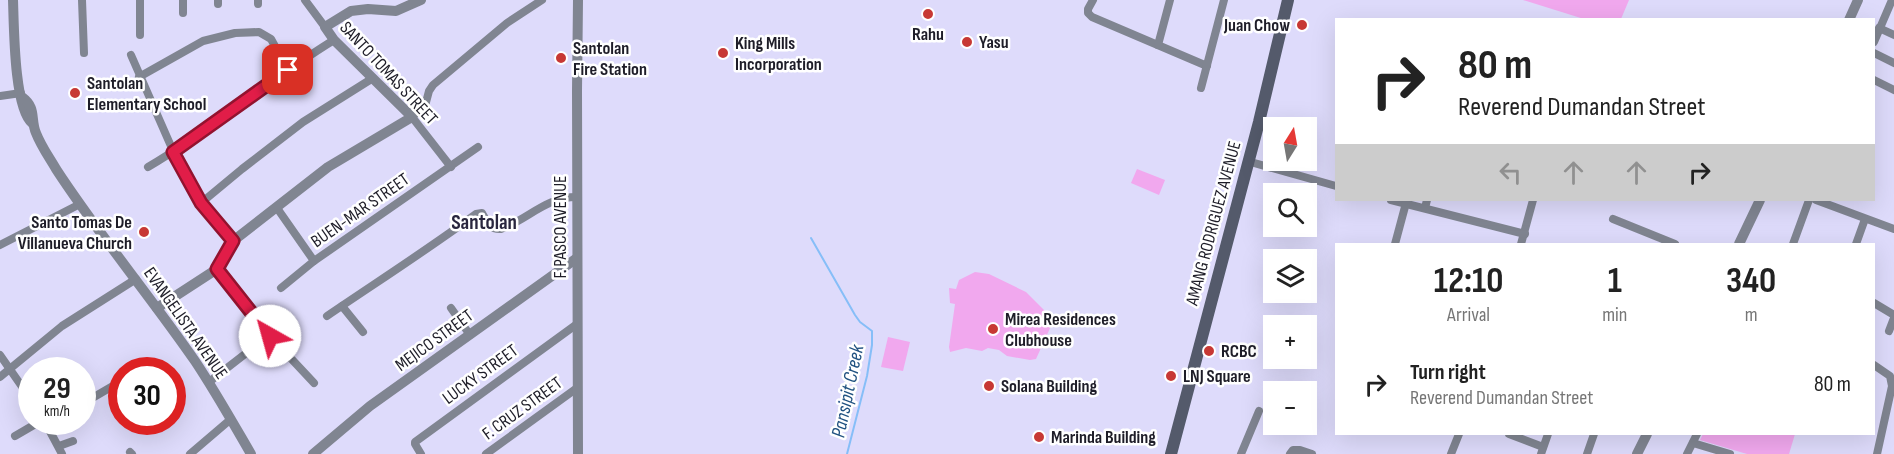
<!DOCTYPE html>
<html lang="en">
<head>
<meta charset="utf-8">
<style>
	body { margin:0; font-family:"Sofia Sans Condensed",sans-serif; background:#f2f2f2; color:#222; height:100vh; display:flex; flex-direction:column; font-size:22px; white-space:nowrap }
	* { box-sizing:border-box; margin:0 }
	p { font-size:20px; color:#767676 }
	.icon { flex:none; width:33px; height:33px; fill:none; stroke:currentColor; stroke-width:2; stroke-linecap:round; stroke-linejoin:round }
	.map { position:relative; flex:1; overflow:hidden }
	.panel { position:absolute; left:1335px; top:243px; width:540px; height:192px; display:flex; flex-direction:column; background:#fff; border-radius:0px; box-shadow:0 6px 24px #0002 }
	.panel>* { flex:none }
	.banner { position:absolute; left:1335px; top:18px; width:540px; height:183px; border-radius:0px; box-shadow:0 6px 24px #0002; background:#fff; color:#222; overflow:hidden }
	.needle { width:39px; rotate:11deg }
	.tools { position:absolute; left:1263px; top:117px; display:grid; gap:12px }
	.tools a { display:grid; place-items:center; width:54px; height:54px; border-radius:0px; background:#fff; box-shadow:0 6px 24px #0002; font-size:30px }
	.speed { position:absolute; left:18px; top:357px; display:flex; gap:12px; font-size:30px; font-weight:700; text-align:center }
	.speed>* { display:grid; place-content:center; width:78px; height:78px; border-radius:50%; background:#fff; box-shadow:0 6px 24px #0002; line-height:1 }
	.speed small { font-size:15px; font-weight:400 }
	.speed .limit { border:9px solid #d22; background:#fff; color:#111 }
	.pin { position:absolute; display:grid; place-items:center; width:51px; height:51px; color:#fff; margin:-26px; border-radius:12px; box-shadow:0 3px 9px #0006 }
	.me { position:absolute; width:66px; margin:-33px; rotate:322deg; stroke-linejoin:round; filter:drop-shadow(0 0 4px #0008) }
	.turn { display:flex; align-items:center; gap:21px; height:126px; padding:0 24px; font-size:27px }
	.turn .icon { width:78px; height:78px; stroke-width:2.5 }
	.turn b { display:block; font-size:42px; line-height:51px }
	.lanes { display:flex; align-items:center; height:57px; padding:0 24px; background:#0003; justify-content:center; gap:30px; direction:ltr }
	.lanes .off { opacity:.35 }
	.eta { display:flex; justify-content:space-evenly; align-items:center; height:102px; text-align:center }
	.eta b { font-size:36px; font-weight:700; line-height:42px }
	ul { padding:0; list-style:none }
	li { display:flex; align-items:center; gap:18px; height:78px; padding:0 24px }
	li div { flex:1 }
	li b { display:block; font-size:22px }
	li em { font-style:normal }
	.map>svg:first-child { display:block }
	.green { fill:#f1a8ee }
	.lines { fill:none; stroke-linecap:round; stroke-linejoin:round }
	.stream { stroke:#86bef8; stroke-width:2 }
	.minor { stroke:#808591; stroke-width:8 }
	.tertiary { stroke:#808591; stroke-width:10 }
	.secondary { stroke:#545a6b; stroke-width:12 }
	.route-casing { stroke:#92132f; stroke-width:15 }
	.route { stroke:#e11d48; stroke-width:10 }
	.poi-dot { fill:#c73834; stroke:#fff; stroke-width:2 }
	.labels { text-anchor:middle; stroke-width:5; stroke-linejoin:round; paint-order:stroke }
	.poi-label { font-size:18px; font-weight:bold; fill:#1e1d28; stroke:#fff; text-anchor:start }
	.street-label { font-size:18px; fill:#1e1d28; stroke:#fff }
	.water-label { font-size:20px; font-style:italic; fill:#215281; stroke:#fff }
	.quarter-label { font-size:21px; font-weight:bold; fill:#29263e; stroke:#fff }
</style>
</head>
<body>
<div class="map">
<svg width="1894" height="454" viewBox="0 0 1894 454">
	<rect width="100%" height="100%" fill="#dedbfb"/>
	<g class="green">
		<path d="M1523,0H1629L1621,19H1584Z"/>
		<path d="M1137,169L1165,180L1159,195L1131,183Z"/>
		<path d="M975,272L989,274L1026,292L1049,315L1051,326L1036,359L1030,360L1007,356L999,350L988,348L982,351L966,348L950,352L949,347L955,304L950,303L949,288L956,289L959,280Z"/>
		<path d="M888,337L910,342L903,371L881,367Z"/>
		<path d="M1703,434H1795L1789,454H1747L1700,440Z"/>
	</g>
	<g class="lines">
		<path class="stream" d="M811,238L855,315L860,322L872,331V345L867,376L847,454"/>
		<g class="minor">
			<path d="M82,0L84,53"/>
			<path d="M140,0V35"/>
			<path d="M183,0V13"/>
			<path d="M218,0V4"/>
			<path d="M258,0V4"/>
			<path d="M305,0L325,27"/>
			<path d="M1093,0L1088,9V13L1092,17L1207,66"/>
			<path d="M1879,28L1894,35"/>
			<path d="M1874,42L1892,0"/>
			<path d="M1158,45L1170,0"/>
			<path d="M1874,53L1894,63"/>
			<path d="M131,55L181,169L201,203L233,241"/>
			<path d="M139,77L203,41L235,33L259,32L271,39L288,70"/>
			<path d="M1874,80L1894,90"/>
			<path d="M1201,88L1224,0"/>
			<path d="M0,96L21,93"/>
			<path d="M1247,161L1336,186"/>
			<path d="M148,167C213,129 270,79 334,40"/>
			<path d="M451,167L412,117L425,106L429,91L433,85L507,23L542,0"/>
			<path d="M1391,200L1525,234"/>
			<path d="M1816,200L1894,229"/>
			<path d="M201,203L242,169L303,122L373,78"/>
			<path d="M277,208L314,261"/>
			<path d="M1425,208L1427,200"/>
			<path d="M1613,219L1675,244"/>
			<path d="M1395,244L1406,203"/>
			<path d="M1521,244L1533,200"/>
			<path d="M1793,244L1809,200"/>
			<path d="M1856,244L1865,219"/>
			<path d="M0,245L80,204"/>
			<path d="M217,269L270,336L314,383"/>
			<path d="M281,288L314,261L478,147"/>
			<path d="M1874,303L1894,315"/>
			<path d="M342,306L363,332"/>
			<path d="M451,308L470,335"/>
			<path d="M327,316C377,282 427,250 476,214L482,213C487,222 490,230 501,229C529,219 545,197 577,197"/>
			<path d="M1889,331L1894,318"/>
			<path d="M0,355L32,401"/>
			<path d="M1874,365L1890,376L1892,386L1877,454"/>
			<path d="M0,377L62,326L136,279"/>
			<path d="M209,382L285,323"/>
			<path d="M82,404L118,383"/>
			<path d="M45,422L62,454"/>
			<path d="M1509,434L1543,447"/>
			<path d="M15,436L39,422"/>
			<path d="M1693,443L1730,454"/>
			<path d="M59,446L73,441"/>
			<path d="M130,452L132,454"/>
			<path d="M190,454L231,419"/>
			<path d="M421,454L415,444V442L577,324"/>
			<path d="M486,454L577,388"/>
			<path d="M1241,454L1259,411"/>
			<path d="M1290,454L1293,450H1300L1312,454"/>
			<path d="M1451,454L1459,434"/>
			<path d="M1541,454L1548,434"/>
			<path d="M1587,454L1594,434"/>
			<path d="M1687,454L1697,434"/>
		</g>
		<g class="tertiary">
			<path d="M13,0C14,26 14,108 32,123"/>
			<path d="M1849,20L1858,0"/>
			<path d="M22,97C37,108 30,119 36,133C41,146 49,157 56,169C99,235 150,296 195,361C215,391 233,423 251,454"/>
			<path d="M1739,244L1760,200"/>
			<path d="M157,308L217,269L233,241L328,167L412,117L334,40L325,27L351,11L368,9L396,11L421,0"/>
			<path d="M313,454L370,406L577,258"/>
			<path d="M578,454L577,91L578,0"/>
			<path d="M1637,454L1647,434"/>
		</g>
		<path class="secondary" d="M1171,454L1259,122L1288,0"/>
	</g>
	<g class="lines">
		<defs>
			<path id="route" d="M270,336L217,269L233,241L201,203L173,152L288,70"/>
		</defs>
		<use href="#route" class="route-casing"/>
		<use href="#route" class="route"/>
	</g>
	<g class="poi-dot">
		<circle cx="928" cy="14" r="6"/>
		<circle cx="1302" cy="25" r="6"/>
		<circle cx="967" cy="42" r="6"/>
		<circle cx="723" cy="53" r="6"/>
		<circle cx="561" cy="58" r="6"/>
		<circle cx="75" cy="93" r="6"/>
		<circle cx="144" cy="232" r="6"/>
		<circle cx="993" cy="329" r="6"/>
		<circle cx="1209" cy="351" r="6"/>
		<circle cx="1171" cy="376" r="6"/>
		<circle cx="989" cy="386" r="6"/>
		<circle cx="1039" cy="437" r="6"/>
	</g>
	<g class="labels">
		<g class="poi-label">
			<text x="1290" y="31" text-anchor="end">Juan Chow</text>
			<text x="928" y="40" text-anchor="middle">Rahu</text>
			<text x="979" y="48">Yasu</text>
			<text x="735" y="49">King Mills<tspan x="735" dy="21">Incorporation</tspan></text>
			<text x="573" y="54">Santolan<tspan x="573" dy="21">Fire Station</tspan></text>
			<text x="87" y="89">Santolan<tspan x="87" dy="21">Elementary School</tspan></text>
			<text x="132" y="228" text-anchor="end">Santo Tomas De<tspan x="132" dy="21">Villanueva Church</tspan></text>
			<text x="1005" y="325">Mirea Residences<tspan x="1005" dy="21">Clubhouse</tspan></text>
			<text x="1221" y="357">RCBC</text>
			<text x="1183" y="382">LNJ Square</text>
			<text x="1001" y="392">Solana Building</text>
			<text x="1051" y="443">Marinda Building</text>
		</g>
		<g class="street-label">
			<text transform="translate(389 73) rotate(47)" y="6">SANTO TOMAS STREET</text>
			<text transform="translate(360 210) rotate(-35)" y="6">BUEN-MAR STREET</text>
			<text transform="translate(1213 223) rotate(-75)" y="6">AMANG RODRIGUEZ AVENUE</text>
			<text transform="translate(560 227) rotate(-90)" y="6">F. PASCO AVENUE</text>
			<text transform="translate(186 323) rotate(55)" y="6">EVANGELISTA AVENUE</text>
			<text transform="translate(434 340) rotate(-36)" y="6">MEJICO STREET</text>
			<text transform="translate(480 374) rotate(-36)" y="6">LUCKY STREET</text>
			<text transform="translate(522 408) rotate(-36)" y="6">F. CRUZ STREET</text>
		</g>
		<g class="water-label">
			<text transform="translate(847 391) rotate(-78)" y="7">Pansipit Creek</text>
		</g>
		<g class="quarter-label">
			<text x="484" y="229">Santolan</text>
		</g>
	</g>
</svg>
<div class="tools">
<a><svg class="needle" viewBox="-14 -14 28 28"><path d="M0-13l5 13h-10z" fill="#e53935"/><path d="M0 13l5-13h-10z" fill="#767676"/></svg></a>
<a><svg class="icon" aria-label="search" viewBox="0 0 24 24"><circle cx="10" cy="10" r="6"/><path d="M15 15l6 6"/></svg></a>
<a><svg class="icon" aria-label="layers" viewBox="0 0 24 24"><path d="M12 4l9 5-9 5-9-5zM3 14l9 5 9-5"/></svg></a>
<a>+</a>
<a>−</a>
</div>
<div class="speed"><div>29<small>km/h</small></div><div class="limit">30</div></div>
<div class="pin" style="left:288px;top:70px;background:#d93025"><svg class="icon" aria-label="arrive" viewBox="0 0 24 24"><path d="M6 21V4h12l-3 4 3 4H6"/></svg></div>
<svg class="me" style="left:270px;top:336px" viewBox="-20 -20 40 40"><circle r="19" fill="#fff"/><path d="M0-13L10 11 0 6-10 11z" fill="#e11d48"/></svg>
<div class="banner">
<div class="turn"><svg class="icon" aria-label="right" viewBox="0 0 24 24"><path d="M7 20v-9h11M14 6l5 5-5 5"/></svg><div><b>80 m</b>Reverend Dumandan Street</div></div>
<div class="lanes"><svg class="icon off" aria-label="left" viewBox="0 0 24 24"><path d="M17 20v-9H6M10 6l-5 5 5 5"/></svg><svg class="icon off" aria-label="ahead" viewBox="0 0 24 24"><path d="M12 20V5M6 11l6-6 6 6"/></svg><svg class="icon off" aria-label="ahead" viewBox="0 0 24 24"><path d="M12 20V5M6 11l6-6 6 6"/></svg><svg class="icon" aria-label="right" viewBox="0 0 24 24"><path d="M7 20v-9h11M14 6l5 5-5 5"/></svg></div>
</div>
<section class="panel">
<div class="eta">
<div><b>12:10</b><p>Arrival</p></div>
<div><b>1</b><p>min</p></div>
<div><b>340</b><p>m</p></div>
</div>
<ul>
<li><svg class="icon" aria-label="right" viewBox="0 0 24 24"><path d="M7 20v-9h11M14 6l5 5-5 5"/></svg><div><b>Turn right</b><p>Reverend Dumandan Street</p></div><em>80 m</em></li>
</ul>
</section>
</div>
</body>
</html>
